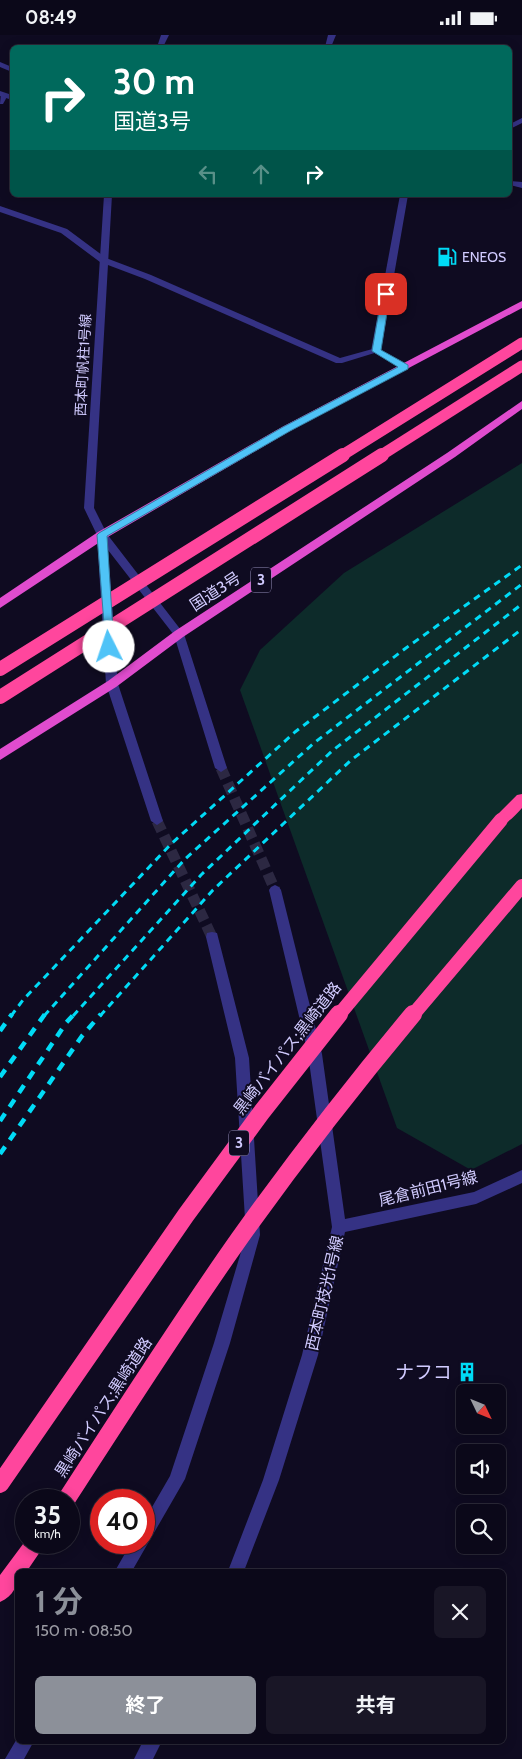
<!DOCTYPE html>
<html lang="ja">
<head>
<meta charset="utf-8">
<style>
	body { margin:0; font-family:Cabin,"Noto Sans JP",sans-serif; background:#191626; color:#f1f3f6; height:100vh; display:flex; flex-direction:column; font-size:19px; white-space:nowrap }
	* { box-sizing:border-box; margin:0 }
	p { font-size:16px; color:#9a9aa2 }
	.icon { flex:none; width:28px; height:28px; fill:none; stroke:currentColor; stroke-width:2; stroke-linecap:round; stroke-linejoin:round }
	.map { position:relative; flex:1; overflow:hidden }
	.panel { position:absolute; left:15px; top:1534px; width:491px; height:175px; display:flex; flex-direction:column; background:#0b0819; border-radius:8px; box-shadow:0 2px 12px #0003,0 0 0 1px #2b2938 }
	.panel>* { flex:none }
	.top-card { position:absolute; left:10px; top:10px; width:502px; height:152px; border-radius:8px; box-shadow:0 2px 12px #0003,0 0 0 1px #2b2938; background:#00695c; color:#fff; overflow:hidden }
	.needle { width:32px; rotate:133deg }
	.buttons { position:absolute; left:456px; top:1349px; display:grid; gap:10px }
	.buttons a { display:grid; place-items:center; width:50px; height:50px; border-radius:8px; background:#0b0819; box-shadow:0 2px 12px #0003,0 0 0 1px #2b2938; font-size:25px }
	.speed { position:absolute; left:15px; top:1454px; display:flex; gap:10px; font-size:25px; font-weight:700; text-align:center }
	.speed>* { display:grid; place-content:center; width:65px; height:65px; border-radius:50%; background:#0b0819; box-shadow:0 2px 12px #0003,0 0 0 1px #2b2938; line-height:1 }
	.speed small { font-size:12px; font-weight:400 }
	.speed .limit { border:8px solid #d22; background:#fff; color:#111 }
	.pin { position:absolute; display:grid; place-items:center; width:42px; height:42px; color:#fff; margin:-21px; border-radius:10px; box-shadow:0 2px 8px #0006 }
	.me { position:absolute; width:55px; margin:-28px; rotate:356deg; stroke-linejoin:round; filter:drop-shadow(0 0 4px #0008) }
	.turn { display:flex; align-items:center; gap:18px; height:105px; padding:0 20px; font-size:22px }
	.turn .icon { width:65px; height:65px; stroke-width:2.5 }
	.turn b { display:block; font-size:35px; line-height:42px }
	.lanes { display:flex; align-items:center; height:48px; padding:0 20px; background:#0003; justify-content:center; gap:25px; direction:ltr }
	.lanes .off { opacity:.35 }
	.round { display:grid; place-items:center; flex:none; width:52px; height:52px; border-radius:8px; background:#191626 }
	.head { display:flex; align-items:center; justify-content:space-between; height:85px; padding:0 20px }
	h1 { font-size:30px; font-weight:700; line-height:38px; color:#8c9099 }
	.action { display:flex; gap:10px; margin-top:auto; padding:10px 20px }
	.action a { flex:1; height:58px; border-radius:8px; background:#8c9099; color:#fff; font-size:20px; font-weight:700; line-height:58px; text-align:center }
	.action a+a { background:#191626; color:#f1f3f6 }
	.status { display:flex; justify-content:space-between; align-items:center; height:35px; padding:0 25px; background:#0b0819; direction:ltr }
	.status svg { height:14px; fill:currentColor }
	.map>svg:first-child { display:block }
	.green { fill:#0d2b2a }
	.lines { fill:none; stroke-linecap:round; stroke-linejoin:round }
	.tertiary-tunnel { stroke:#2c2842; stroke-width:11; stroke-dasharray:11 5.5; stroke-linecap:butt }
	.minor { fill:#353284; fill-rule:evenodd }
	.tertiary { fill:#353284; fill-rule:evenodd }
	.trunk { fill:#e04cce; fill-rule:evenodd }
	.motorway { fill:#ff469d; fill-rule:evenodd }
	.rail-far1 { stroke:#00dbf6; stroke-width:3; stroke-dasharray:7 5.5; stroke-linecap:butt }
	.rail { stroke:#00dbf6; stroke-width:4.5; stroke-dasharray:9 8; stroke-linecap:butt }
	.motorway-bridge-far2 { stroke:#ff469d; stroke-width:11 }
	.motorway-bridge-far1 { stroke:#ff469d; stroke-width:14 }
	.motorway-bridge { stroke:#ff469d; stroke-width:18 }
	.route { fill:#4fc3f7; stroke:#337fa1 }
	.labels { text-anchor:middle; stroke-width:4; stroke-linejoin:round; paint-order:stroke }
	.far-poi-label { font-size:14px; fill:#d1cbff; stroke:#0f0b21; text-anchor:start }
	.far-street-label { font-size:14px; fill:#d1cbff; stroke:#0f0b21 }
	.shield { fill:#0f0b21; stroke:#9791bc; stroke-width:1 }
	.shield-label { font-size:15px; font-weight:bold; fill:#d1cbff }
	.street-label { font-size:16px; fill:#d1cbff; stroke:#0f0b21 }
	.near-poi-label { font-size:19px; fill:#d1cbff; stroke:#0f0b21; text-anchor:end }
</style>
</head>
<body>
<div class="status"><b>08:49</b><svg viewBox="0 0 49 12"><path d="M0 12V9h3v3zM5 12V6h3v6zM10 12V3h3v9zM15 12V0h3v12zM26 1h20v11H26zM47 4h2v5h-2z"/></svg></div>
<div class="map">
<svg width="522" height="1724" viewBox="0 0 522 1724">
	<rect width="100%" height="100%" fill="#0f0b21"/>
	<path class="green" d="M522,428V1109L471,1135L397,1093L240,655L260,615L344,538Z"/>
	<g class="lines">
		<g class="tertiary-tunnel">
			<path d="M221,733L275,855"/>
			<path d="M157,786L212,902"/>
		</g>
		<g class="minor">
			<path d="M328,0H336L331,12H325Z"/>
			<path d="M1,58L8,60L3,69H0Z"/>
			<path d="M510,146L522,147V153L510,150Z"/>
			<path d="M0,171L67,194L106,223L151,240L340,323L376,313L381,316L342,328H336L145,244L100,227L61,198L0,177Z"/>
		</g>
		<g class="tertiary">
			<path d="M161,0H169L163,12H157Z"/>
			<path d="M0,27L12,32V37L0,32Z"/>
			<path d="M0,56L12,60V65L0,61Z"/>
			<path d="M522,83V88L510,94V89Z"/>
			<path d="M104,160H112L94,473L107,499L184,599L227,733L221,737L215,733L174,600L108,515L118,649L163,786L157,790L151,786L106,649L97,500L84,473Z"/>
			<path d="M400,160H408L381,315L408,330L410,332L405,335L371,316Z"/>
			<path d="M275,850L279,852L281,855L322,1019L345,1184L474,1157L522,1135V1148L476,1169L345,1197L318,1320L279,1445L244,1536H228L263,1445L302,1320L332,1192L308,1019L269,855L271,852Z"/>
			<path d="M212,897L217,898L218,902L249,1023L260,1200L230,1308L185,1444L132,1536H115L131,1508H144V1486L170,1441L214,1308L246,1200L235,1023L206,902L207,898Z"/>
			<path d="M18,1702V1706H34L24,1724H5Z"/>
			<path d="M143,1706H162L153,1724H134Z"/>
		</g>
		<g class="trunk">
			<path d="M522,266V273L290,396L106,503L0,573V563L98,497L282,392Z"/>
			<path d="M522,366V374L455,422L183,602L116,652L0,725V714L108,646L175,596L447,418Z"/>
		</g>
		<g class="motorway">
			<path d="M522,759V773C515,780 507,792 496,789L494,785L496,781L517,760Z"/>
			<path d="M26,1505V1508H46L27,1536H18C18,1550 14,1561 0,1567V1540Z"/>
		</g>
		<g class="rail-far1">
			<path d="M11,981L23,965L171,809L295,697L406,613L522,530"/>
			<path d="M44,981L185,824L314,708L522,549"/>
			<path d="M73,981L201,840L332,716L522,569"/>
			<path d="M100,981L213,855L350,726L522,594"/>
		</g>
		<g class="rail">
			<path d="M0,996L12,979"/>
			<path d="M0,1042L45,979"/>
			<path d="M0,1086L66,988L74,979"/>
			<path d="M0,1119L82,1001L101,979"/>
		</g>
		<g class="motorway-bridge-far2">
			<path d="M341,421L522,308"/>
			<path d="M380,421L522,331"/>
		</g>
		<g class="motorway-bridge-far1">
			<path d="M0,634L343,420"/>
			<path d="M0,662L382,420"/>
			<path d="M338,981L501,785"/>
			<path d="M412,981L522,851"/>
		</g>
		<g class="motorway-bridge">
			<path d="M0,1449L186,1180L261,1078L339,979"/>
			<path d="M66,1465C123,1377 179,1289 239,1204C294,1127 352,1052 413,979"/>
		</g>
	</g>
	<path class="route" d="M386,257L390,259L381,315L408,330V334L290,396L107,501L114,612L113,614H106L97,500L99,498L283,392L398,332L372,316L382,259Z"/>
	<defs>
		<symbol id="fuel-bare" viewBox="-9 -9 18 18"><path d="M-5.5-6h7V0h2V4h1.3V-2.5L3-4.5l.8-.8L6-3V5H2.5V1h-1V6h-7ZM-4.2-4.7v3.2H.2V-4.7Z" fill="#00dbf6" stroke="#0f0b21" stroke-width="2.5" paint-order="stroke"/></symbol>
		<symbol id="building-bare" viewBox="-9 -9 18 18"><path d="M-4-6H4V6H1V3H-1V6H-4ZM-2.5-4.3h1.7v1.8h-1.7ZM.8-4.3h1.7v1.8H.8ZM-2.5-1h1.7V.8h-1.7ZM.8-1h1.7V.8H.8Z" fill="#00dbf6" stroke="#0f0b21" stroke-width="2.5" paint-order="stroke"/></symbol>
	</defs>
	<g fill-rule="evenodd">
		<use href="#fuel-bare" x="433" y="208" width="28" height="28"/>
		<use href="#building-bare" x="453" y="1323" width="28" height="28"/>
	</g>
	<g class="labels">
		<g class="far-poi-label">
			<text x="462" y="227">ENEOS</text>
		</g>
		<g class="far-street-label">
			<text transform="translate(83 330) rotate(-87)" y="5">西本町帆柱1号線</text>
		</g>
		<g class="shield">
			<rect x="251" y="532.5" width="20" height="25" rx="4"/>
			<rect x="229" y="1095.5" width="20" height="25" rx="4"/>
		</g>
		<g class="shield-label">
			<text x="261" y="550">3</text>
			<text x="239" y="1113">3</text>
		</g>
		<g class="street-label">
			<text transform="translate(215 556) rotate(-33)" y="6">国道3号</text>
			<text transform="translate(287 1013) rotate(-52)" y="6">黒崎バイパス;黒崎道路</text>
			<text transform="translate(428 1153) rotate(-14)" y="6">尾倉前田1号線</text>
			<text transform="translate(324 1258) rotate(-77)" y="6">西本町枝光1号線</text>
			<text transform="translate(103 1372) rotate(-57)" y="6">黒崎バイパス;黒崎道路</text>
		</g>
		<g class="near-poi-label">
			<text x="452" y="1344">ナフコ</text>
		</g>
	</g>
</svg>
<div class="buttons">
<a><svg class="needle" viewBox="-14 -14 28 28"><path d="M0-13l5 13h-10z" fill="#e53935"/><path d="M0 13l5-13h-10z" fill="#9a9aa2"/></svg></a>
<a><svg class="icon" aria-label="sound" viewBox="0 0 24 24"><path d="M4 9h4l5-4v14l-5-4H4zM17 9q2 3 0 6"/></svg></a>
<a><svg class="icon" aria-label="search" viewBox="0 0 24 24"><circle cx="10" cy="10" r="6"/><path d="M15 15l6 6"/></svg></a>
</div>
<div class="speed"><div>35<small>km/h</small></div><div class="limit">40</div></div>
<div class="pin" style="left:386px;top:259px;background:#d93025"><svg class="icon" aria-label="arrive" viewBox="0 0 24 24"><path d="M6 21V4h12l-3 4 3 4H6"/></svg></div>
<svg class="me" style="left:109px;top:612px" viewBox="-20 -20 40 40"><circle r="19" fill="#fff"/><path d="M0-13L10 11 0 6-10 11z" fill="#4fc3f7"/></svg>
<div class="top-card">
<div class="turn"><svg class="icon" aria-label="right" viewBox="0 0 24 24"><path d="M7 20v-9h11M14 6l5 5-5 5"/></svg><div><b>30 m</b>国道3号</div></div>
<div class="lanes"><svg class="icon off" aria-label="left" viewBox="0 0 24 24"><path d="M17 20v-9H6M10 6l-5 5 5 5"/></svg><svg class="icon off" aria-label="ahead" viewBox="0 0 24 24"><path d="M12 20V5M6 11l6-6 6 6"/></svg><svg class="icon" aria-label="right" viewBox="0 0 24 24"><path d="M7 20v-9h11M14 6l5 5-5 5"/></svg></div>
</div>
<section class="panel">
<div class="head"><div><h1>1 分</h1><p>150 m · 08:50</p></div><a class="round"><svg class="icon" aria-label="close" viewBox="0 0 24 24"><path d="M6 6l12 12M18 6L6 18"/></svg></a></div>
<div class="action"><a>終了</a><a>共有</a></div>
</section>
</div>
</body>
</html>
